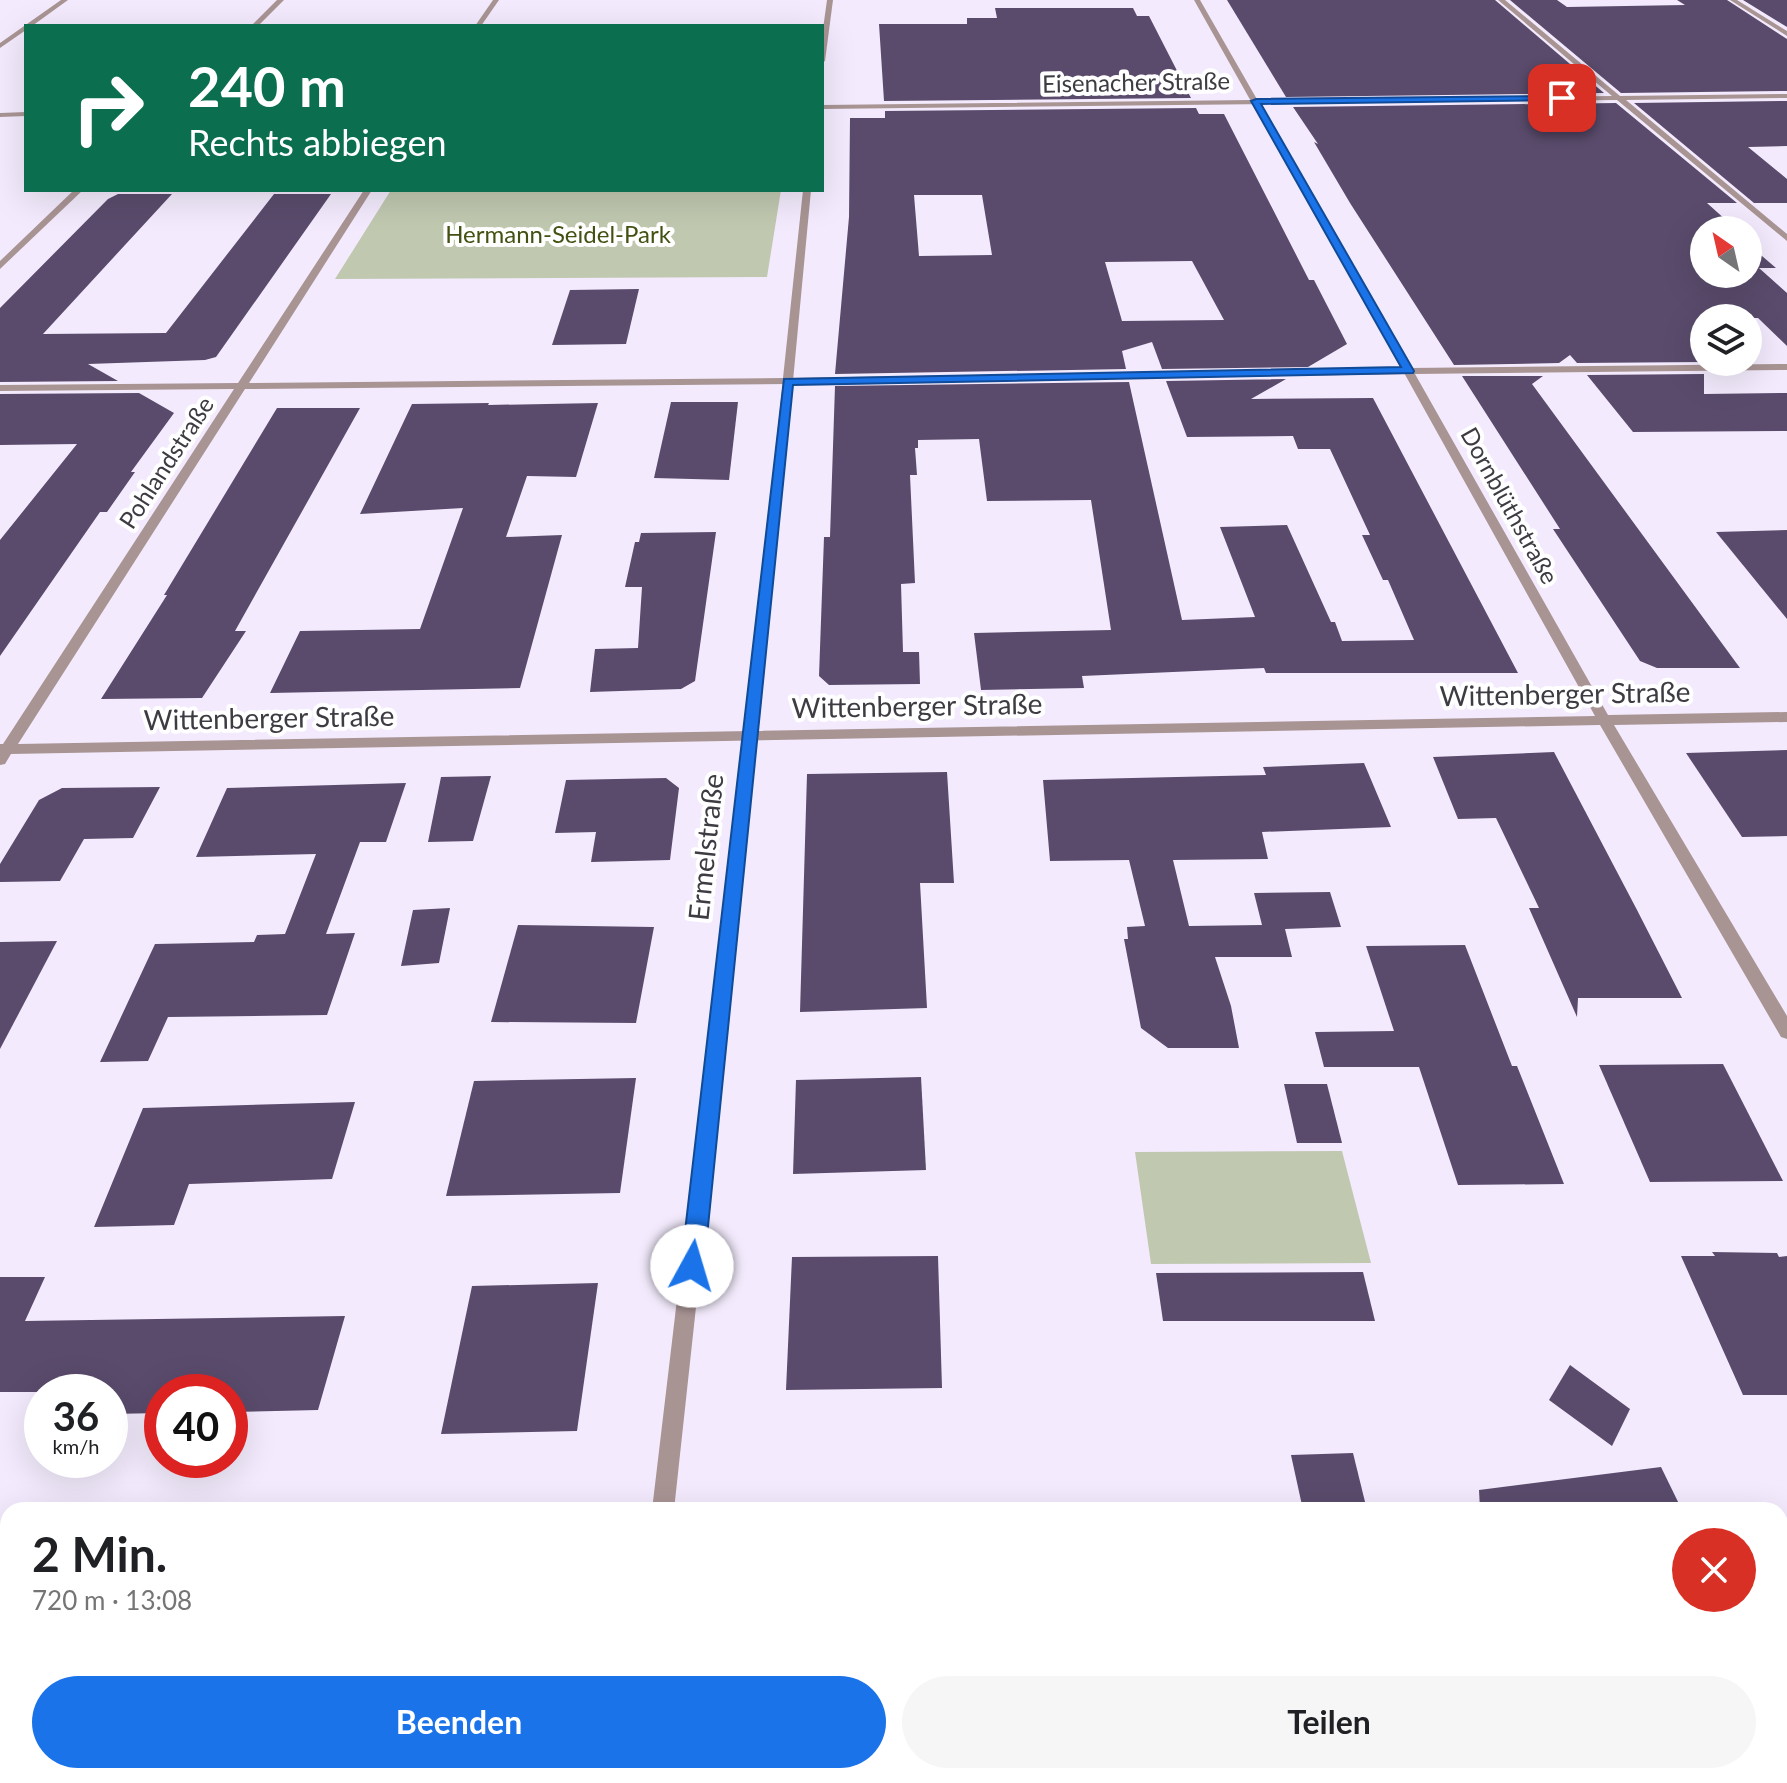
<!DOCTYPE html>
<html lang="de">
<head>
<meta charset="utf-8">
<style>
	body { margin:0; font-family:Lato,sans-serif; background:#f6f6f6; color:#202124; height:100vh; display:flex; flex-direction:column; font-size:30px; white-space:nowrap }
	* { box-sizing:border-box; margin:0 }
	p { font-size:26px; color:#757577 }
	.icon { flex:none; width:44px; height:44px; fill:none; stroke:currentColor; stroke-width:2; stroke-linecap:round; stroke-linejoin:round }
	.map { position:relative; flex:1; overflow:hidden }
	.details { position:absolute; left:0px; top:1502px; width:1788px; height:282px; display:flex; flex-direction:column; background:#fff; border-radius:24px 24px 0 0; box-shadow:0 8px 32px #0002 }
	.details>* { flex:none }
	.top-card { position:absolute; left:24px; top:24px; width:800px; height:168px; border-radius:0px; box-shadow:0 8px 32px #0002; background:#0b6e4f; color:#fff; overflow:hidden }
	.needle { width:52px; rotate:326deg }
	.tools { position:absolute; left:1690px; top:216px; display:grid; gap:16px }
	.tools a { display:grid; place-items:center; width:72px; height:72px; border-radius:50%; background:#fff; box-shadow:0 8px 32px #0002; font-size:40px }
	.speed { position:absolute; left:24px; top:1374px; display:flex; gap:16px; font-size:40px; font-weight:700; text-align:center }
	.speed>* { display:grid; place-content:center; width:104px; height:104px; border-radius:50%; background:#fff; box-shadow:0 8px 32px #0002; line-height:1 }
	.speed small { font-size:20px; font-weight:400 }
	.speed .limit { border:12px solid #d22; background:#fff; color:#111 }
	.pin { position:absolute; display:grid; place-items:center; width:68px; height:68px; color:#fff; margin:-34px; border-radius:16px; box-shadow:0 4px 12px #0006 }
	.me { position:absolute; width:88px; margin:-44px; rotate:6deg; stroke-linejoin:round; filter:drop-shadow(0 0 6px #0008) }
	.turn { display:flex; align-items:center; gap:28px; height:168px; padding:0 32px; font-size:36px }
	.turn .icon { width:104px; height:104px; stroke-width:2.5 }
	.turn b { display:block; font-size:56px; line-height:68px }
	.round { display:grid; place-items:center; flex:none; width:84px; height:84px; border-radius:42px; background:#f6f6f6 }
	.head { display:flex; align-items:center; justify-content:space-between; height:136px; padding:0 32px }
	h1 { font-size:48px; font-weight:700; line-height:60px }
	.button { display:flex; gap:16px; margin-top:auto; padding:16px 32px }
	.button a { flex:1; height:92px; border-radius:48px; background:#1a73e8; color:#fff; font-size:32px; font-weight:700; line-height:92px; text-align:center }
	.button a+a { background:#f6f6f6; color:#202124 }
	.map>svg:first-child { display:block }
	.green { fill:#c0c8b0 }
	.building { fill:#5a4b6c; fill-rule:evenodd }
	.lines { fill:none; stroke-linecap:round; stroke-linejoin:round }
	.minor { fill:#a99494; fill-rule:evenodd }
	.tertiary { fill:#a99494; fill-rule:evenodd }
	.route { fill:#1a73e8; stroke:#114b97; stroke-width:2 }
	.labels { text-anchor:middle; stroke-width:8; stroke-linejoin:round; paint-order:stroke }
	.far-street-label { font-size:24px; fill:#3e3b42; stroke:#fff }
	.far-park-label { font-size:24px; fill:#435113; stroke:#fff }
	.street-label { font-size:28px; fill:#3e3b42; stroke:#fff }
</style>
</head>
<body>
<div class="map">
<svg width="1787" height="1783" viewBox="0 0 1787 1783">
	<rect width="100%" height="100%" fill="#f3ebfd"/>
	<g class="green">
		<path d="M391,190H781L767,277L335,279Z"/>
		<path d="M1342,1151L1371,1263L1151,1264L1135,1152Z"/>
	</g>
	<g class="building">
		<path d="M1227,0H1495L1604,93L1286,97Z"/>
		<path d="M1510,0H1557L1567,7L1685,5L1677,0H1727L1787,39V91L1621,93Z"/>
		<path d="M1743,0H1787V27Z"/>
		<path d="M995,8H1133L1137,16H1149L1191,98L884,101L879,24H967V18H997Z"/>
		<path d="M1787,101V146L1748,147L1787,179V203H1754L1634,103Z"/>
		<path d="M1616,103L1737,203H1707L1737,230H1704V274H1748V244L1776,268H1759L1787,293V346L1758,318H1704V362L1577,363L1570,355L1559,363L1454,365L1350,203L1314,142L1318,144L1293,107Z"/>
		<path d="M1196,108L1199,114H1224L1309,280H1314L1347,344L1308,367L1162,369L1152,342L1122,351L1126,369L835,374L849,217L850,118H885V111ZM914,195H982L992,255L919,256ZM1192,261L1224,320L1122,321L1105,262Z"/>
		<path d="M118,194H172L43,334L166,333L274,194H331L216,357L205,360L88,364L118,381L0,382V308L108,199Z"/>
		<path d="M639,289L626,344L552,345L570,290Z"/>
		<path d="M1704,374V394L1787,393V431L1633,432L1587,375Z"/>
		<path d="M1462,376H1543L1532,384L1740,668H1657L1640,661L1553,529H1560Z"/>
		<path d="M1286,379L1251,399L1373,398L1518,673H1266L1264,668L1082,676L1084,688L981,690L974,633L1111,630L1091,500L987,501L979,439L918,440V448H915L917,475H910L915,583L901,584L903,652H919L920,684L829,685L819,676L824,537H830L835,386L1129,382L1182,620L1255,617L1220,527L1287,525L1331,622H1335L1342,641L1414,640L1388,580H1383L1362,535H1370L1330,449H1298L1293,436L1187,437L1166,381Z"/>
		<path d="M139,393L174,413L131,472H135L107,512H100L0,656V540L77,444L0,445V394Z"/>
		<path d="M671,402H738L729,480L654,478Z"/>
		<path d="M489,403L488,405L598,403L576,477L527,476L506,537L562,535L520,688L270,693L300,631L420,629L463,508L360,514L412,404Z"/>
		<path d="M277,408H360L235,631H246L202,698L101,699L167,595H164Z"/>
		<path d="M1787,530V619L1716,532Z"/>
		<path d="M716,532L695,681L681,689L590,692L595,649L638,648L642,587H625L635,542H639L641,533Z"/>
		<path d="M1787,750V836L1742,837L1686,753Z"/>
		<path d="M1554,752L1636,908L1682,998H1578L1577,1017L1529,908H1539L1496,818L1458,819L1433,757Z"/>
		<path d="M1364,763L1391,827L1262,832L1268,859L1173,860L1189,926L1262,925L1254,893L1330,892L1341,927L1285,929L1292,957H1215L1231,1006L1239,1048H1168L1141,1028L1124,939H1128L1127,927L1145,926L1129,860L1050,861L1043,780L1266,775L1263,767Z"/>
		<path d="M947,772L954,883H920L927,1008L800,1012L807,774Z"/>
		<path d="M491,776L473,841L428,842L441,777Z"/>
		<path d="M666,778L679,788L670,860L591,862L596,832L555,833L566,780Z"/>
		<path d="M406,783L386,842H360L326,934L355,933L327,1015L168,1017L148,1061L100,1062L155,944L254,942L257,935L285,934L316,854L196,857L227,788Z"/>
		<path d="M160,787L133,838L84,839L60,881L0,882V864L39,800L62,788Z"/>
		<path d="M450,908L439,963L401,966L413,910Z"/>
		<path d="M518,925L654,927L636,1023L491,1022Z"/>
		<path d="M57,941L0,1049V942Z"/>
		<path d="M1465,945L1512,1066H1517L1564,1184L1458,1185L1419,1067H1324L1315,1032L1394,1031L1366,946Z"/>
		<path d="M1723,1064L1783,1181L1650,1182L1599,1065Z"/>
		<path d="M921,1077L926,1170L793,1174L796,1080Z"/>
		<path d="M636,1078L620,1193L446,1196L474,1081Z"/>
		<path d="M1284,1084H1327L1342,1143H1297Z"/>
		<path d="M355,1102L332,1179L189,1184L174,1225L94,1227L143,1108Z"/>
		<path d="M1712,1252L1777,1253L1779,1257L1787,1256V1395H1743L1681,1256H1715Z"/>
		<path d="M938,1256L942,1388L786,1390L792,1257Z"/>
		<path d="M1363,1272L1375,1321H1163L1156,1273Z"/>
		<path d="M0,1277H45L25,1321L345,1316L318,1410L230,1412V1392H162V1413L110,1414V1392H0Z"/>
		<path d="M598,1283L577,1431L441,1434L472,1286Z"/>
		<path d="M1570,1365L1630,1409L1612,1446L1549,1400Z"/>
		<path d="M1353,1453L1367,1510H1303L1291,1455Z"/>
		<path d="M1661,1467L1682,1510H1480L1479,1490Z"/>
	</g>
	<g class="lines">
		<g class="minor">
			<path d="M61,0H68L32,26H26V30L0,48V43Z"/>
			<path d="M277,0H284L258,26H251Z"/>
			<path d="M493,0H499L481,26H475Z"/>
			<path d="M827,0H833L825,61L822,63V36Z"/>
			<path d="M1498,0H1505L1620,96L1787,94V98L1626,100L1787,234V241L1617,100L822,109V105L1612,96Z"/>
			<path d="M1730,0H1737L1787,31V36Z"/>
			<path d="M26,112V116L0,117V113Z"/>
			<path d="M74,190H83L0,269V261Z"/>
			<path d="M364,190H372L249,383L783,378L803,190H811L793,381L788,384L245,389L18,744L1595,716L1403,371L1408,368L1787,364V370L1415,374L1608,715L1787,712V722L1614,725L1787,1016V1039L1781,1037L1600,725L11,754L5,764L0,765V744H3L234,389L0,391V385L238,383Z"/>
		</g>
		<g class="tertiary">
			<path d="M1194,0H1200L1413,371L1408,374L793,384L758,735L674,1510H652L744,735L783,381L788,378L1401,368Z"/>
			<path d="M618,1776H644L643,1783H617Z"/>
		</g>
	</g>
	<path class="route" d="M1562,96L1565,100L1261,104L1414,371L1413,373L793,385L704,1266L700,1274L692,1277L684,1274L681,1266L784,379L1401,367L1251,101L1256,99Z"/>
	<g class="labels">
		<g class="far-street-label">
			<text transform="translate(1136 83) rotate(-1)" y="8">Eisenacher Straße</text>
			<text transform="translate(167 463) rotate(-57)" y="8">Pohlandstraße</text>
			<text transform="translate(1509 506) rotate(61)" y="8">Dornblüthstraße</text>
		</g>
		<g class="far-park-label">
			<text x="558" y="243">Hermann-Seidel-Park</text>
		</g>
		<g class="street-label">
			<text transform="translate(1565 694) rotate(-1)" y="10">Wittenberger Straße</text>
			<text transform="translate(917 706) rotate(-1)" y="10">Wittenberger Straße</text>
			<text transform="translate(269 718) rotate(-1)" y="10">Wittenberger Straße</text>
			<text transform="translate(706 847) rotate(-84)" y="10">Ermelstraße</text>
		</g>
	</g>
</svg>
<div class="tools">
<a><svg class="needle" viewBox="-14 -14 28 28"><path d="M0-13l5 13h-10z" fill="#e53935"/><path d="M0 13l5-13h-10z" fill="#757577"/></svg></a>
<a><svg class="icon" aria-label="layers" viewBox="0 0 24 24"><path d="M12 4l9 5-9 5-9-5zM3 14l9 5 9-5"/></svg></a>
</div>
<div class="speed"><div>36<small>km/h</small></div><div class="limit">40</div></div>
<div class="pin" style="left:1562px;top:98px;background:#d93025"><svg class="icon" aria-label="arrive" viewBox="0 0 24 24"><path d="M6 21V4h12l-3 4 3 4H6"/></svg></div>
<svg class="me" style="left:692px;top:1266px" viewBox="-20 -20 40 40"><circle r="19" fill="#fff"/><path d="M0-13L10 11 0 6-10 11z" fill="#1a73e8"/></svg>
<div class="top-card">
<div class="turn"><svg class="icon" aria-label="right" viewBox="0 0 24 24"><path d="M7 20v-9h11M14 6l5 5-5 5"/></svg><div><b>240 m</b>Rechts abbiegen</div></div>
</div>
<section class="details">
<div class="head"><div><h1>2 Min.</h1><p>720 m · 13:08</p></div><a class="round" style="background:#d93025;color:#fff"><svg class="icon" aria-label="close" viewBox="0 0 24 24"><path d="M6 6l12 12M18 6L6 18"/></svg></a></div>
<div class="button"><a>Beenden</a><a>Teilen</a></div>
</section>
</div>
</body>
</html>
